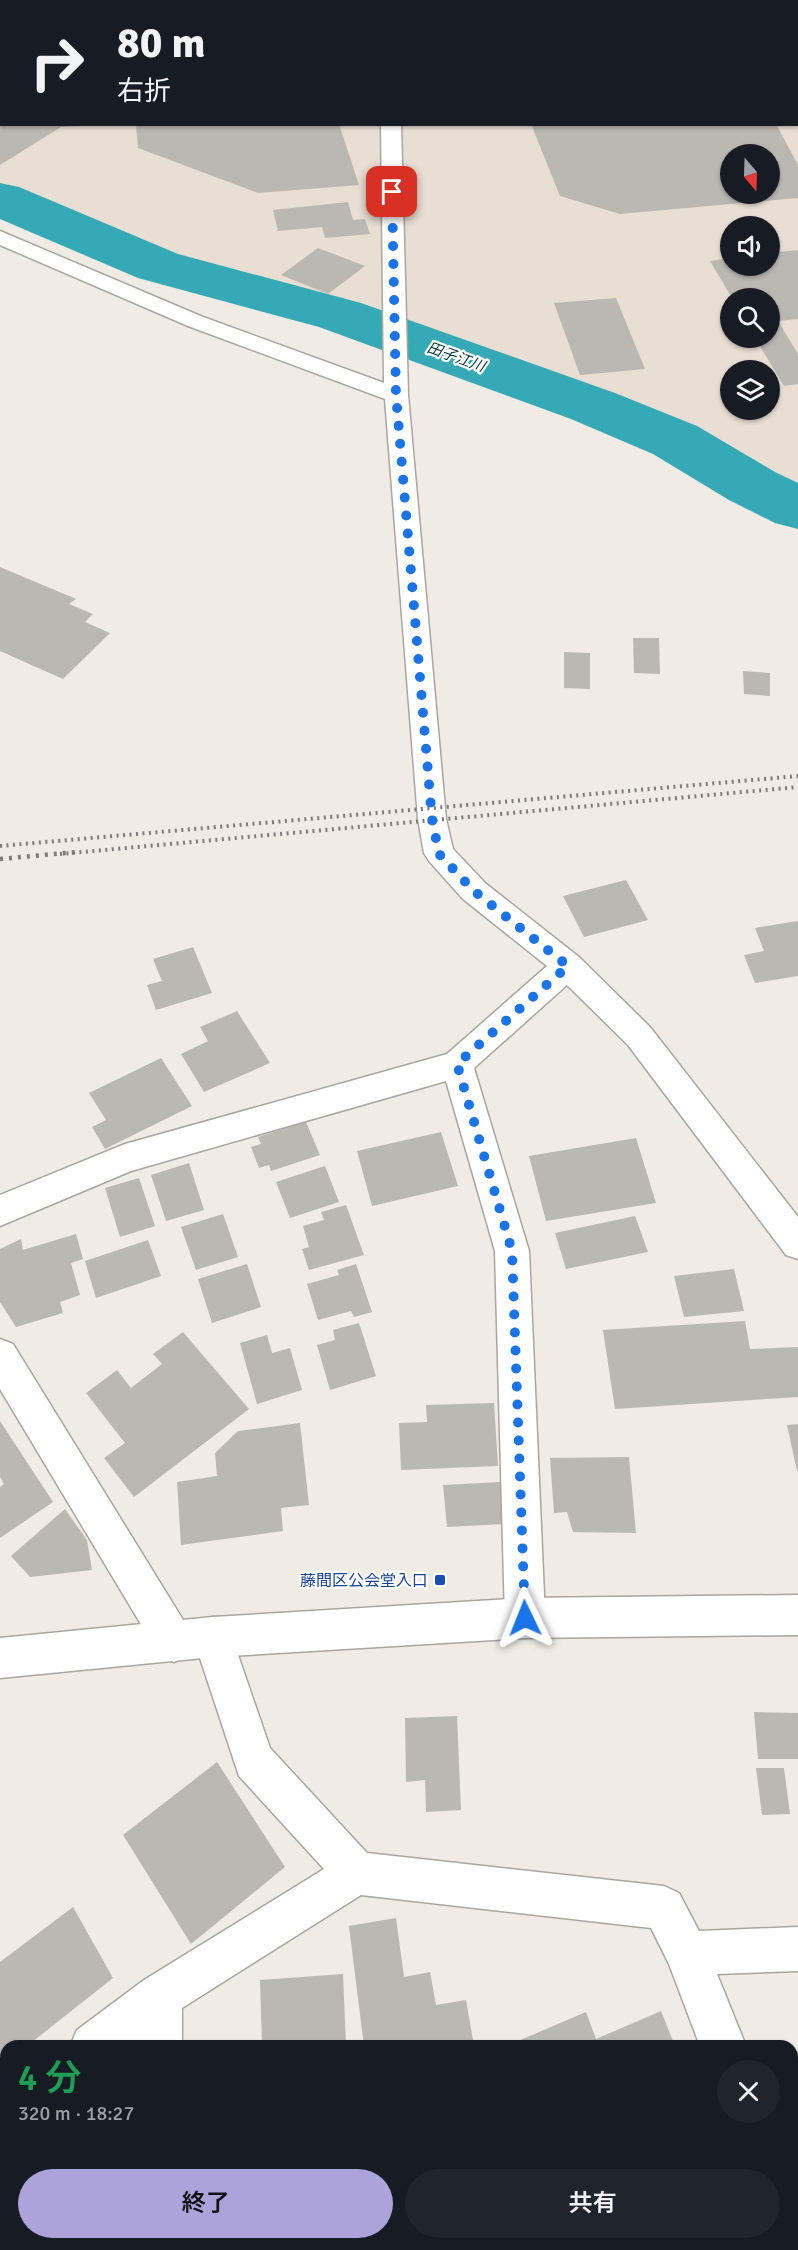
<!DOCTYPE html>
<html lang="ja">
<head>
<meta charset="utf-8">
<style>
	body { margin:0; font-family:Signika,"Noto Sans JP",sans-serif; background:#20242c; color:#f1f3f6; height:100vh; display:flex; flex-direction:column; font-size:22px; white-space:nowrap }
	* { box-sizing:border-box; margin:0 }
	p { font-size:20px; color:#9ea1a6 }
	.icon { flex:none; width:33px; height:33px; fill:none; stroke:currentColor; stroke-width:2; stroke-linecap:round; stroke-linejoin:round }
	.map { position:relative; flex:1; overflow:hidden }
	.details { position:absolute; left:0px; top:2040px; width:798px; height:210px; display:flex; flex-direction:column; background:#171b24; border-radius:18px 18px 0 0; box-shadow:0 2px 4px #0004 }
	.details>* { flex:none }
	.banner { position:absolute; left:0px; top:0px; width:798px; height:126px; box-shadow:0 2px 4px #0004; background:#171b24; color:#f1f3f6; overflow:hidden }
	.needle { width:39px; rotate:161deg }
	.fabs { position:absolute; left:720px; top:144px; display:grid; gap:12px }
	.fabs a { display:grid; place-items:center; width:60px; height:60px; border-radius:50%; background:#171b24; box-shadow:0 2px 4px #0004; font-size:30px }
	.pin { position:absolute; display:grid; place-items:center; width:51px; height:51px; color:#fff; margin:-26px; border-radius:12px; box-shadow:0 3px 9px #0006 }
	.me { position:absolute; width:66px; margin:-33px; rotate:358deg; stroke-linejoin:round; filter:drop-shadow(0 0 4px #0008) }
	.turn { display:flex; align-items:center; gap:21px; height:126px; padding:0 18px; font-size:27px }
	.turn .icon { width:78px; height:78px; stroke-width:2.5 }
	.turn b { display:block; font-size:42px; line-height:51px }
	.round { display:grid; place-items:center; flex:none; width:63px; height:63px; border-radius:32px; background:#20242c }
	.overview { display:flex; align-items:center; justify-content:space-between; height:102px; padding:0 18px }
	h1 { font-size:36px; font-weight:600; line-height:45px; color:#1e9e55 }
	.cta { display:flex; gap:12px; margin-top:auto; padding:12px 18px }
	.cta a { flex:1; height:69px; border-radius:36px; background:#ada3db; color:#111; font-size:24px; font-weight:600; line-height:69px; text-align:center }
	.cta a+a { background:#20242c; color:#f1f3f6 }
	.map>svg:first-child { display:block }
	.built { fill:#e8ded3; fill-rule:evenodd }
	.lines { fill:none; stroke-linecap:round; stroke-linejoin:round }
	.river { fill:#36a9b6; fill-rule:evenodd }
	.building { fill:#bbb7b1; fill-rule:evenodd }
	.street-casing { stroke:#aaa59f; stroke-width:3 }
	.secondary-casing { stroke:#aaa59f; stroke-width:3 }
	.street { fill:#fff; fill-rule:evenodd }
	.secondary { fill:#fff; fill-rule:evenodd }
	.rail-far1 { stroke:#7f7b78; stroke-width:4; stroke-dasharray:2 4.5; stroke-linecap:butt }
	.rail { stroke:#7f7b78; stroke-width:4.5; stroke-dasharray:3 6; stroke-linecap:butt }
	.route { stroke:#1a73e8; stroke-width:10; stroke-dasharray:0 18 }
	.transit-dot { fill:#1a4fb4; stroke:#fff; stroke-width:2 }
	.labels { text-anchor:middle; stroke-width:4.5; stroke-linejoin:round; paint-order:stroke }
	.far-water-label { font-size:15px; font-style:italic; fill:#01383d; stroke:#fff }
	.transit-label { font-size:16px; fill:#164399; stroke:#fff; text-anchor:end }
</style>
</head>
<body>
<div class="map">
<svg width="798" height="2250" viewBox="0 0 798 2250">
	<rect width="100%" height="100%" fill="#f0ebe5"/>
	<path class="built" d="M0,0H798V508L605,406L369,340L0,195ZM2,2H796V124H2ZM730,154H770V194H730ZM730,226H770V266H730ZM730,298H770V338H730ZM730,370H770V410H730Z"/>
	<g class="lines">
		<path class="river" d="M0,183L19,187L178,254L361,303L615,393L697,426L775,472L798,483V529L775,523L729,500L653,454L571,419L319,327L138,278L0,219Z"/>
	</g>
	<g class="building">
		<path d="M0,124H78V126L61,127L0,165Z"/>
		<path d="M136,124H339L359,185L258,193L138,148Z"/>
		<path d="M531,124H776L798,165V198L620,214L560,196ZM730,154H770V194H730Z"/>
		<path d="M348,202L353,220L365,219L370,234L325,238L322,227L278,231L273,210Z"/>
		<path d="M318,248L365,266L328,294L281,275Z"/>
		<path d="M798,250V319L778,321L798,354V384L784,386L755,338H770V298H732L710,261L730,258V266H770V253Z"/>
		<path d="M616,298L645,369L580,375L554,303Z"/>
		<path d="M0,567L76,599L69,604L93,614L85,622L110,633L63,679L0,651Z"/>
		<path d="M633,638H659L660,674L634,673Z"/>
		<path d="M564,652L590,653V689L564,688Z"/>
		<path d="M743,671L770,673V696L744,694Z"/>
		<path d="M626,880L648,920L584,937L563,896Z"/>
		<path d="M798,921V976L755,983L744,955L764,951L755,928Z"/>
		<path d="M193,947L212,993L156,1010L147,985L162,981L153,959Z"/>
		<path d="M237,1011L270,1063L204,1092L181,1054L208,1041L200,1027Z"/>
		<path d="M161,1058L192,1106L105,1149L92,1127L106,1120L89,1093Z"/>
		<path d="M306,1122L320,1155L271,1171L269,1165L259,1168L251,1147L261,1144L258,1137Z"/>
		<path d="M441,1132L458,1186L372,1206L357,1151Z"/>
		<path d="M636,1138L656,1203L546,1221L529,1156Z"/>
		<path d="M189,1163L204,1210L166,1221L151,1175Z"/>
		<path d="M325,1166L339,1202L290,1218L276,1182Z"/>
		<path d="M139,1178L155,1226L120,1237L105,1188Z"/>
		<path d="M346,1205L364,1255L309,1270L302,1249L309,1247L303,1226L324,1220L321,1212Z"/>
		<path d="M223,1214L238,1257L196,1270L181,1227Z"/>
		<path d="M635,1216L648,1252L566,1269L555,1233Z"/>
		<path d="M76,1234L83,1259L71,1263L80,1295L60,1302L63,1313L16,1327L0,1302V1249L21,1239L23,1250Z"/>
		<path d="M148,1240L161,1276L96,1298L85,1261Z"/>
		<path d="M247,1264L261,1307L212,1323L198,1279Z"/>
		<path d="M356,1264L372,1312L354,1317L351,1311L318,1320L307,1284L339,1275L337,1270Z"/>
		<path d="M734,1269L744,1311L684,1317L674,1276Z"/>
		<path d="M745,1321L750,1349L798,1347V1397L615,1409L603,1330Z"/>
		<path d="M359,1323L376,1376L330,1390L317,1345L335,1340L333,1330Z"/>
		<path d="M183,1332L249,1409L134,1497L104,1458L125,1443L86,1393L117,1370L131,1388L162,1364L153,1354Z"/>
		<path d="M267,1335L272,1353L290,1348L302,1390L257,1404L240,1343Z"/>
		<path d="M494,1403L498,1466L401,1470L399,1423L427,1422L426,1405Z"/>
		<path d="M0,1421L53,1502L0,1538V1487L4,1484L0,1477Z"/>
		<path d="M300,1423L309,1505L281,1508L283,1531L181,1545L177,1482L217,1476L215,1453L238,1431Z"/>
		<path d="M798,1424V1471H797L787,1425Z"/>
		<path d="M629,1457L636,1533L573,1532L567,1512L554,1513L550,1458Z"/>
		<path d="M500,1482L505,1524L447,1527L443,1485Z"/>
		<path d="M65,1509L87,1540L92,1570L30,1577L11,1556Z"/>
		<path d="M754,1712L798,1713V1759H758Z"/>
		<path d="M457,1716L461,1810L426,1812L425,1780L406,1782L405,1718Z"/>
		<path d="M217,1762L285,1867L191,1944L123,1835Z"/>
		<path d="M756,1768H784L790,1814L762,1815Z"/>
		<path d="M73,1907L113,1978L27,2046H6V2062L0,2067V1962Z"/>
		<path d="M396,1918L404,1977L430,1972L436,2005L466,2000L474,2046H364L349,1926Z"/>
		<path d="M343,1974L346,2046H262L260,1980Z"/>
		<path d="M661,2011L675,2046H506L586,2012L596,2039Z"/>
		<path d="M792,2051H798V2136L792,2137Z"/>
		<rect x="237" y="2244" width="42" height="6"/>
		<path d="M342,2244H402V2246L342,2250Z"/>
	</g>
	<g class="lines">
		<defs>
			<g id="street">
				<rect x="380" y="0" width="18" height="2"/>
				<path d="M381,124H401L408,395L446,819L453,849L485,883L579,957L650,1027L798,1217V1259L786,1255L628,1045L567,985L474,1068L529,1251L545,1618L539,1632L525,1638L511,1632L505,1618L495,1251L446,1081L131,1171L0,1226V1195L125,1144L447,1054L547,966L463,899L429,861L424,853L418,819L385,399L188,326L0,245V231L203,317L384,383Z"/>
				<path d="M0,1339L13,1344L188,1628L194,1642L188,1656L174,1662L160,1656L0,1389Z"/>
				<path d="M213,1617L227,1623L270,1748L367,1853L664,1886L679,1893L699,1931L798,1927V1971L717,1974L746,2046H700L669,1964L651,1928L361,1895L182,2008V2046H136V2041L130,2046H70L77,2030L144,1980L324,1869L239,1776L193,1637L199,1623Z"/>
				<path d="M6,2088V2136L0,2138V2090Z"/>
				<path d="M792,2205L798,2208V2250H776L774,2244H792Z"/>
				<rect x="129" y="2244" width="48" height="6"/>
			</g>
			<path id="secondary" d="M798,1595V1635L525,1638L213,1657L0,1678V1638L213,1617L525,1598Z"/>
		</defs>
		<use href="#street" class="street-casing"/>
		<use href="#secondary" class="secondary-casing"/>
		<use href="#street" class="street"/>
		<use href="#secondary" class="secondary"/>
		<g class="rail-far1">
			<path d="M0,846L798,776"/>
			<path d="M60,854L798,787"/>
		</g>
		<path class="rail" d="M0,859L76,852"/>
	</g>
	<g class="lines">
		<path class="route" d="M392,192L396,395L432,819L439,854L474,891L568,966L457,1064L512,1251L525,1618"/>
	</g>
	<rect class="transit-dot" x="434" y="1574" width="12" height="12" rx="3"/>
	<g class="labels">
		<g class="far-water-label">
			<text transform="translate(456 357) rotate(20)" y="5">田子江川</text>
		</g>
		<g class="transit-label">
			<text x="428" y="1586">藤間区公会堂入口</text>
		</g>
	</g>
</svg>
<div class="fabs">
<a><svg class="needle" viewBox="-14 -14 28 28"><path d="M0-13l5 13h-10z" fill="#e53935"/><path d="M0 13l5-13h-10z" fill="#9ea1a6"/></svg></a>
<a><svg class="icon" aria-label="sound" viewBox="0 0 24 24"><path d="M4 9h4l5-4v14l-5-4H4zM17 9q2 3 0 6"/></svg></a>
<a><svg class="icon" aria-label="search" viewBox="0 0 24 24"><circle cx="10" cy="10" r="6"/><path d="M15 15l6 6"/></svg></a>
<a><svg class="icon" aria-label="layers" viewBox="0 0 24 24"><path d="M12 4l9 5-9 5-9-5zM3 14l9 5 9-5"/></svg></a>
</div>
<div class="pin" style="left:392px;top:192px;background:#d93025"><svg class="icon" aria-label="arrive" viewBox="0 0 24 24"><path d="M6 21V4h12l-3 4 3 4H6"/></svg></div>
<svg class="me" style="left:525px;top:1618px" viewBox="-20 -20 40 40"><path d="M0-17L14 15 0 8-14 15z" fill="#1a73e8" stroke="#fff" stroke-width="4"/></svg>
<div class="banner">
<div class="turn"><svg class="icon" aria-label="right" viewBox="0 0 24 24"><path d="M7 20v-9h11M14 6l5 5-5 5"/></svg><div><b>80 m</b>右折</div></div>
</div>
<section class="details">
<div class="overview"><div><h1>4 分</h1><p>320 m · 18:27</p></div><a class="round"><svg class="icon" aria-label="close" viewBox="0 0 24 24"><path d="M6 6l12 12M18 6L6 18"/></svg></a></div>
<div class="cta"><a>終了</a><a>共有</a></div>
</section>
</div>
</body>
</html>
